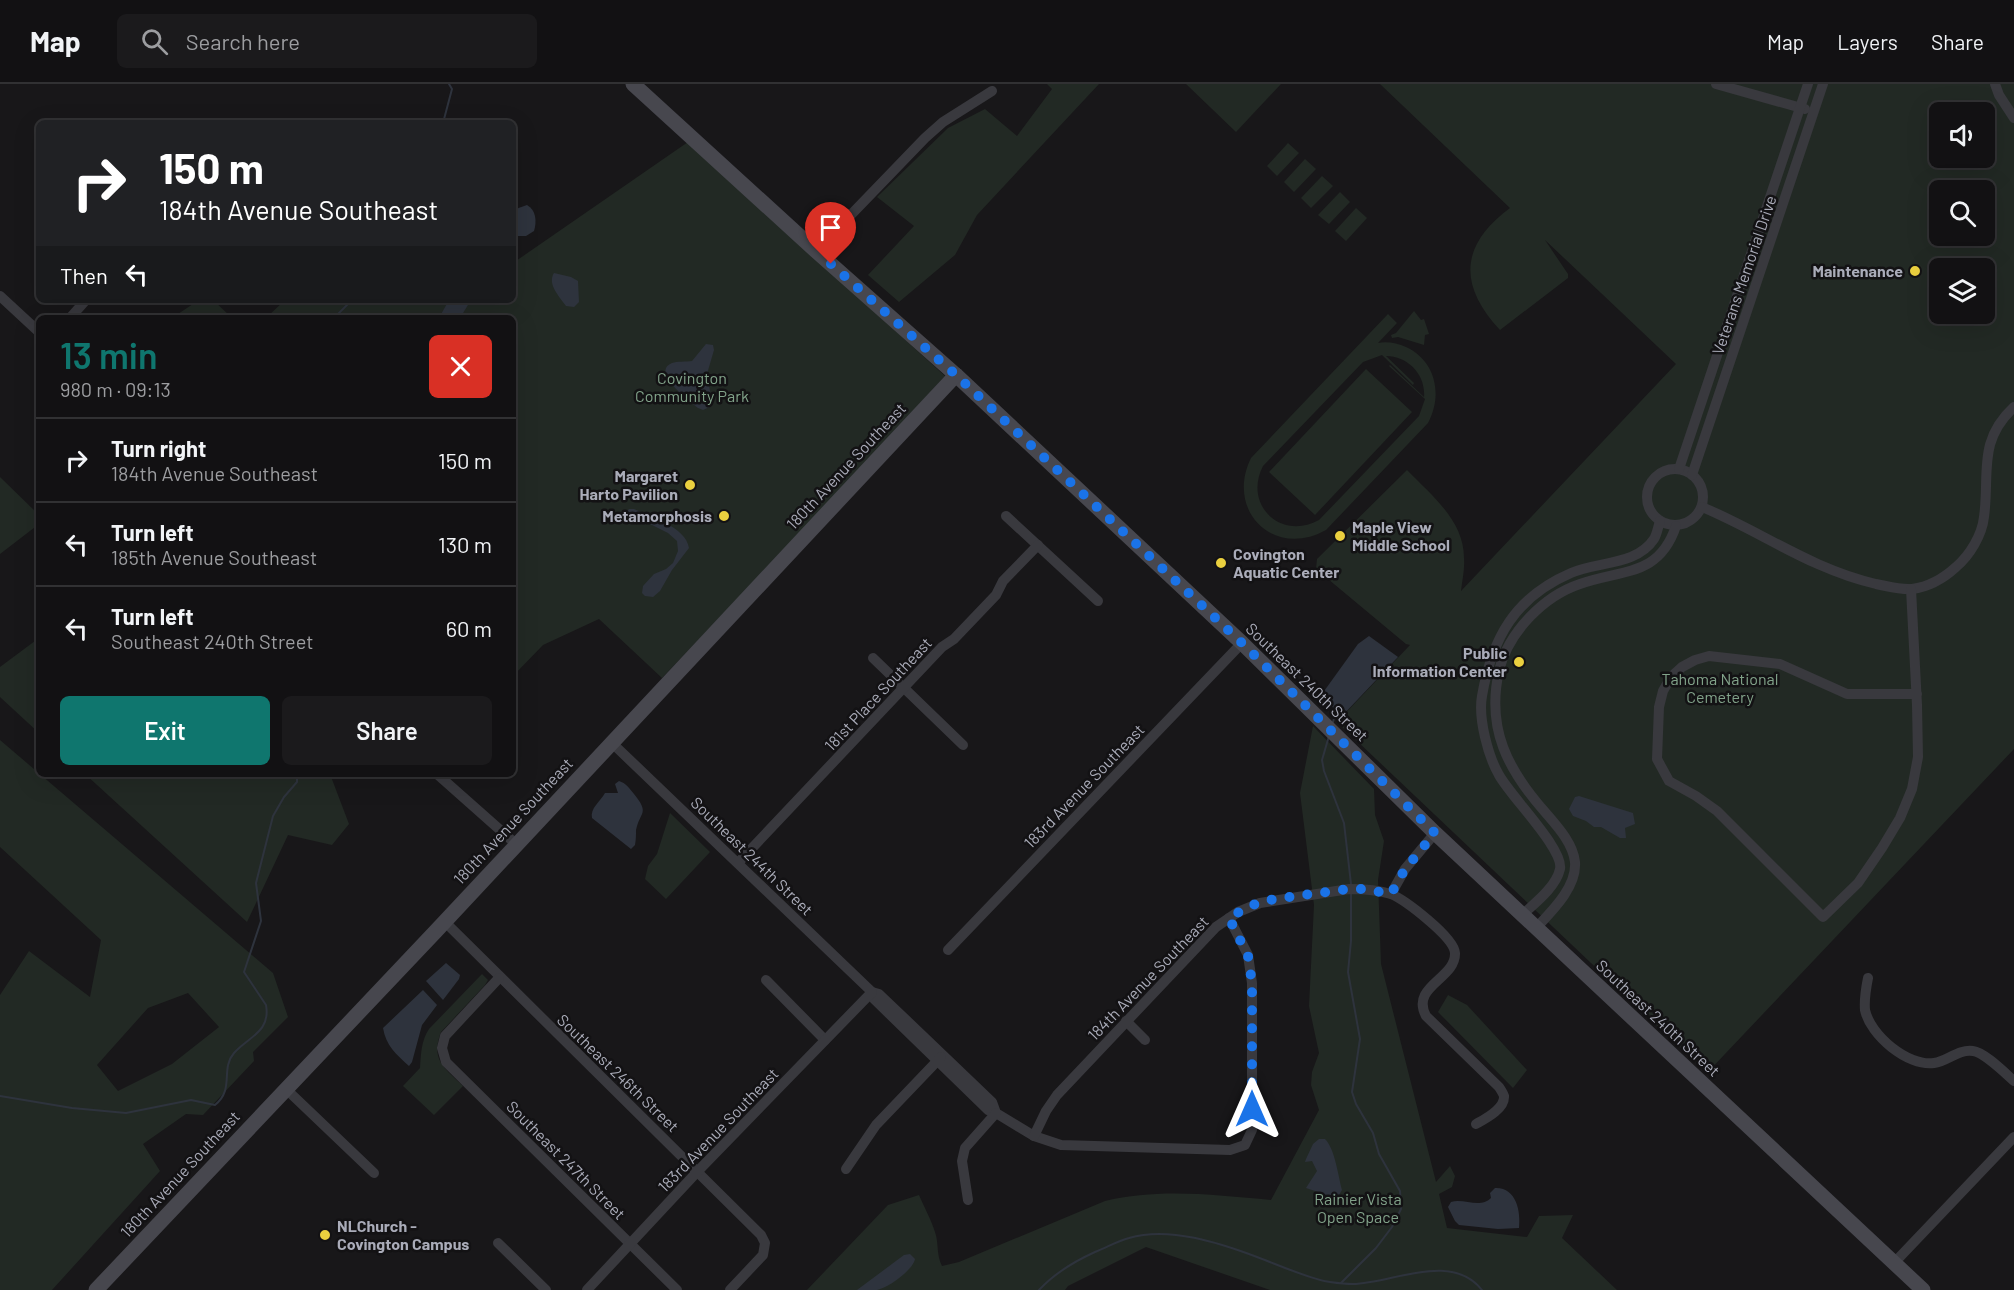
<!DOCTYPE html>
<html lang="en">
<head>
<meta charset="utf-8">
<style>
	body { margin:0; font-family:Barlow,sans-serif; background:#1b1a1c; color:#f1f3f6; height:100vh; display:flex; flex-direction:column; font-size:22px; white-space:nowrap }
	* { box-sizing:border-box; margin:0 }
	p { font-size:20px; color:#9c9da0 }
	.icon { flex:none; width:33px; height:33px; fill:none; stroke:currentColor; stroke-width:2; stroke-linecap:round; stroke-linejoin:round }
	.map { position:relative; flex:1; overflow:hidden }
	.sheet { position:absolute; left:36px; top:231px; width:480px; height:462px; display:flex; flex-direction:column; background:#121113; border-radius:9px; box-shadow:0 6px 24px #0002,0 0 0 2px #313133 }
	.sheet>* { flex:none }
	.banner { position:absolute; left:36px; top:36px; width:480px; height:183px; border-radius:9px; box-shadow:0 6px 24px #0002,0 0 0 2px #313133; background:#202124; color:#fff; overflow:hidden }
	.buttons { position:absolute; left:1929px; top:18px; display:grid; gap:12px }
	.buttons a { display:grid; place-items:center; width:66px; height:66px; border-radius:9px; background:#121113; box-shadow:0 6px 24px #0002,0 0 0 2px #313133; font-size:30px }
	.pin { position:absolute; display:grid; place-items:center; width:51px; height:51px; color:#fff; margin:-62px -26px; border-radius:50% 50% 50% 0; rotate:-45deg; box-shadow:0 0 6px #0007 }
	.pin .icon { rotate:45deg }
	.me { position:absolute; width:66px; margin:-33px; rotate:0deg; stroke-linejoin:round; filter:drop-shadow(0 0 4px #0008) }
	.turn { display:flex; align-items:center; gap:21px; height:126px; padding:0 24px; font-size:27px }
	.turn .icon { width:78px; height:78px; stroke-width:2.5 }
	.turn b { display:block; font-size:42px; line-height:51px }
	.then { display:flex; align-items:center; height:57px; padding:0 24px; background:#0003; gap:12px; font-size:22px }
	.round { display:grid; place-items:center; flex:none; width:63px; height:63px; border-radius:9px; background:#1b1a1c }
	.summary { display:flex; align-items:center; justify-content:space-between; height:102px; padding:0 24px }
	h1 { font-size:36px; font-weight:600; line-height:45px; color:#0f766e }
	.primary-button { display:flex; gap:12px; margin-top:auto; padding:12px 24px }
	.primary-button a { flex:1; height:69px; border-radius:9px; background:#0f766e; color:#fff; font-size:24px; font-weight:600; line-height:69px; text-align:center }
	.primary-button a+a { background:#1b1a1c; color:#f1f3f6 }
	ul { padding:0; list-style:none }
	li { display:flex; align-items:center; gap:18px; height:84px; padding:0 24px; border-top:2px solid #313133 }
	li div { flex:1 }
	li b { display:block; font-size:22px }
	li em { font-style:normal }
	header { display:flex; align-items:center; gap:36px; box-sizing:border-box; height:84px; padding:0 30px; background:#121113; border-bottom:2px solid #313133 }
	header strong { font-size:28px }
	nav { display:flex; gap:33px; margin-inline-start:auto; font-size:21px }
	.search { width:420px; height:54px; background:#1b1a1c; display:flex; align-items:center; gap:15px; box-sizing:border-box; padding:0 21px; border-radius:9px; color:#9c9da0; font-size:22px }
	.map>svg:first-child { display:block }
	.green { fill:#222924; fill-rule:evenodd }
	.water { fill:#2e333d }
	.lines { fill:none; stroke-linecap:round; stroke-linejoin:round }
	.stream { stroke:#2e333d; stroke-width:2 }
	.street { stroke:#39393e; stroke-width:10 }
	.secondary { stroke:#47474e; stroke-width:15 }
	.route { stroke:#1a73e8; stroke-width:10; stroke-dasharray:0 18 }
	.poi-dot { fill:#ead03f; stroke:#131214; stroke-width:2 }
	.labels { text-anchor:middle; stroke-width:5; stroke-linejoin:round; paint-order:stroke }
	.poi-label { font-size:16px; font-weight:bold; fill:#aaacb9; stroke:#131214; text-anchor:end }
	.street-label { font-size:16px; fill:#aaacb9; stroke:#131214 }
	.park-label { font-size:16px; fill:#82a38a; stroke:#131214 }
</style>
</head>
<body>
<header>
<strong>Map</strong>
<div class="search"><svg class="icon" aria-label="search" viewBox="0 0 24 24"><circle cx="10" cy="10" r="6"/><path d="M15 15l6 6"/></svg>Search here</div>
<nav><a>Map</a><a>Layers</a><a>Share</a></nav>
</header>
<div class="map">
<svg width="2014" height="1206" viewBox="0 0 2014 1206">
	<rect width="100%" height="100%" fill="#181719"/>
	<g class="green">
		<path d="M1047,0H1099L977,131L955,171L899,218L868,191L914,142L877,113L948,44L985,25L1017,52L1052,5Z"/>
		<path d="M1186,0H1281L1236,48Z"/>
		<path d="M1380,0H2014V665L1707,989L1337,638L1410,561L1406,560L1316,485L1317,475L1407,386C1431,411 1464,436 1464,474C1465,485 1462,497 1461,507L1676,280L1545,156L1568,190V194L1500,246C1458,201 1460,161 1510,124ZM1940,28H1984V74H1940ZM1940,106H1984V152H1940ZM1940,184H1984V230H1940Z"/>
		<path d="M688,58L945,292L839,408L662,594L599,535L543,561L513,592V234H266L285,216H513V179Z"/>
		<path d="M1288,59L1299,69L1277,92L1267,82Z"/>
		<path d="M1305,75L1316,85L1294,108L1284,98Z"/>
		<path d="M1322,92L1333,102L1311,124L1301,114Z"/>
		<path d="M1340,108L1350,118L1329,140L1318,131Z"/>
		<path d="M1356,124L1367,134L1346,157L1335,147Z"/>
		<path d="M199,216H213L232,234H172Z"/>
		<path d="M1414,227L1421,236L1424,235L1429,250L1425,251L1424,261L1398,253L1392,254L1391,251L1396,249Z"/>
		<path d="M1388,230L1397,239L1378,259C1387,257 1397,259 1406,263C1436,277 1443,311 1428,339L1326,446C1274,475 1225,427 1251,374ZM1382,271L1413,301L1414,299L1386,272C1408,272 1426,291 1424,313L1390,281L1389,282L1425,315L1419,332L1319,436C1281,457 1243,421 1263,382L1363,278Z"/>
		<path d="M1366,285L1412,328L1315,431L1269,388Z"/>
		<path d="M0,393L39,431V440L0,470Z"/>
		<path d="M39,554V649L0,613V583Z"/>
		<path d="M1313,642L1374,705L1375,731L1384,757L1378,796L1381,880L1436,1098L1450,1082L1455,1092L1452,1103L1439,1110L1447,1144L1527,1153L1539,1132L1573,1131L1562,1154L1617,1206H1270L1146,1163L1068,1202L1065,1206H807L888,1121L919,1111C924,1123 931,1135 935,1148C939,1159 936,1171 942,1182L959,1178L1105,1117C1159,1104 1215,1111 1271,1116L1319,1026L1311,1001L1312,988L1319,969L1309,922L1314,821L1300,709Z"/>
		<path d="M0,656L273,889L288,933L253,968L254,977L203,1031L186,1030L143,1060L160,1087L52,1206H0V911L29,867L90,913L101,856L0,763ZM188,909L219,943L172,980L118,1007L97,981L148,924Z"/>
		<path d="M85,690H330L349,740L332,761L288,751L247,838Z"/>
		<path d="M670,729L710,768L666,815L645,795L648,782L657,770Z"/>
		<path d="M482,890L488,896L485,901L441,948C430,976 445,984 463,1002L434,1031L403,1002L420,984C421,970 421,957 429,945Z"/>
		<path d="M1448,911L1467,921L1527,986L1513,1004L1438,928Z"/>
	</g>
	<g class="water">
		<path d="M527,121C536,126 537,137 534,147L526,152H513V126Z"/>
		<path d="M554,189L571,193L578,197L579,218L574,223L566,222C559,212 547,200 554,189Z"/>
		<path d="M449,216H471L460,234H439Z"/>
		<path d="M706,260L713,261L714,266L707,290L712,318V322L703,326L698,324C690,317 650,288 672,279C677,277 686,278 692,277Z"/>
		<path d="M629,425H634C651,433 686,443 689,464L672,486L660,507L653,513L645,512L642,509L643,502L654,490L666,485L673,479L678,467L677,457L668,449L644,437L630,439L626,437L624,431Z"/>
		<path d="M1369,552L1398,573L1342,632L1322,613V610L1358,560Z"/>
		<path d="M619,697C626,699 629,704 634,710C650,730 640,727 636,746C636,750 636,756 635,761L631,765L592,734C590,724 600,718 605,709H618L615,700Z"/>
		<path d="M1579,712L1633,729L1635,740L1625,744L1626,754H1620L1601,743H1594L1586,737L1573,732L1569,725L1575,713Z"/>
		<path d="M446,879L460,891L459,895L443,916L426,897Z"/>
		<path d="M423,906L437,921L422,941L412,978L409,982C396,970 386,962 383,944Z"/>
		<path d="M1319,1055H1325C1335,1065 1338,1091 1342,1106L1339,1111H1327L1306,1104L1317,1087L1312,1077L1305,1078L1306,1075L1313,1060Z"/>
		<path d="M1495,1104C1516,1103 1521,1127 1519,1144L1498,1145L1459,1141L1455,1137L1448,1123L1451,1118C1464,1114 1480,1125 1491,1114L1490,1109Z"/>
		<path d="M910,1170L915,1175C913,1186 888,1204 877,1206C871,1206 863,1206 857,1206L904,1171Z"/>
	</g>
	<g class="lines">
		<g class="stream">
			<path d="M443,39L452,5L449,0"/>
			<path d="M334,234L352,216"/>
			<path d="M1333,638L1336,628"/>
			<path d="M1329,652L1322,676L1324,687L1344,739L1351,800"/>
			<path d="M0,1012L72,1024L126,1029L191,1016L215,1021C235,1005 220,985 234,969C248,953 271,948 266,921L244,888L261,837L256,799L273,732L284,713L297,698V690"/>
			<path d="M1341,1199L1376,1164L1392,1143L1401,1125L1400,1107L1379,1070L1373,1049L1356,1020L1352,1008L1360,955L1348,888L1351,857V809"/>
			<path d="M1039,1206C1054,1190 1075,1177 1095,1168C1106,1164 1117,1157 1129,1154C1169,1142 1220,1159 1257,1173C1276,1180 1312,1196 1330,1198C1337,1199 1345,1200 1353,1200C1393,1199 1451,1167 1482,1206"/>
		</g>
		<g class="street">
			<path d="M1716,0L1805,25"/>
			<path d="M1995,0L1999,11L2014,34"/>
			<path d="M816,167L925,54L943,38L992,7"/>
			<path d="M0,212L39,248"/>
			<path d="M70,234L86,216"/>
			<circle cx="1675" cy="413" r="28"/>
			<path d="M1679,385L1808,0"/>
			<path d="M1692,391L1823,0"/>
			<path d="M1702,423C1762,448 1811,485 1876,500C1887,502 1900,506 1912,505C1928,503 1944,494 1956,483C1970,471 1982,451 1984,433C1990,390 1977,357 2014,323"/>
			<path d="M1006,432L1098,517"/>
			<path d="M1911,505L1917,621L1918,673L1912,705L1900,734L1882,764L1858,799L1823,833L1717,727L1696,712L1669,697L1657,675L1659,623L1663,607L1671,593L1682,583L1695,576L1709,572L1780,580L1847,610H1917"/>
			<path d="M873,574L963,661"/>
			<path d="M437,690L517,761"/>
			<path d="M738,779L942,563L954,555L996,511L1003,497L1038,461"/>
			<path d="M1391,810L1405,785L1435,749"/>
			<path d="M1522,831C1535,819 1556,803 1560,785C1564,765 1511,713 1499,691C1488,672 1478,634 1482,612C1492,554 1515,513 1571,489C1598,477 1636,482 1654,455C1657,450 1658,443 1660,437"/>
			<path d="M445,838L761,1151L765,1159L763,1171L730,1206"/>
			<path d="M1536,844C1552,827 1577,803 1575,778C1573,759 1557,742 1545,728C1508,686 1486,645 1499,587C1508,548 1544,512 1580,500C1622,485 1659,493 1676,442"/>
			<path d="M948,866L1242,559"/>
			<path d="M499,894L445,952L442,964L446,978L677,1206"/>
			<path d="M1868,894C1866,904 1864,915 1865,926C1870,951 1908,983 1934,979C1948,977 1958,965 1973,967C1984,968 2005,989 2014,997"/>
			<path d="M766,896L825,956"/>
			<path d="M1126,937L1145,956"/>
			<path d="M286,1005L374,1089"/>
			<path d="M996,1029L992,1018L879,910L872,908L874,915L988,1026L996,1029L1034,1052L1061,1061L1230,1066L1245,1061L1252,1046V899L1248,871L1229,834"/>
			<path d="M1034,1052L1046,1027L1057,1011L1216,843L1238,828L1260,819L1349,805C1362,805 1378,806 1391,810C1405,816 1454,853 1455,869C1456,895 1410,902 1426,932L1499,1003C1501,1006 1503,1009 1504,1012C1505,1025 1485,1035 1476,1040"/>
			<path d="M846,1085L876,1041L941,973"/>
			<path d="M968,1116L962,1077L965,1064L996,1029"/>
			<path d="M498,1159L546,1206"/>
			<path d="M1894,1179L2014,1053"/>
			<path d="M587,1206L697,1088L872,908L611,658"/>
		</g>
		<g class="secondary">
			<path d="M633,0L816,167L956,291L1242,559L1435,749L1923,1206"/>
			<path d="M96,1206L436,847L956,291"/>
		</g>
	</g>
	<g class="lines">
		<path class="route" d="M831,180L956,291L1242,559L1435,749L1405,785L1391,810L1363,805H1349L1274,815L1249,822L1229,834L1248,872L1252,899V1025"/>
	</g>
	<g class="poi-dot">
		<circle cx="1915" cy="187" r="6"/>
		<circle cx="690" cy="401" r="6"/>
		<circle cx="724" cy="432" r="6"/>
		<circle cx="1340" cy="452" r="6"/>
		<circle cx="1221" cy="479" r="6"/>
		<circle cx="1519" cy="578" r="6"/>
		<circle cx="325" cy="1151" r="6"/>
	</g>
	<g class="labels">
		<g class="poi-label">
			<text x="1903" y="193">Maintenance</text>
			<text x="678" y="398">Margaret<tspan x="678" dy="18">Harto Pavilion</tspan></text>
			<text x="712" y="438">Metamorphosis</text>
			<text x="1352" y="449" text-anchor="start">Maple View<tspan x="1352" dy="18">Middle School</tspan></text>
			<text x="1233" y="476" text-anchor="start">Covington<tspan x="1233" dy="18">Aquatic Center</tspan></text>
			<text x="1507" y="575">Public<tspan x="1507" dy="18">Information Center</tspan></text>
			<text x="337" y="1148" text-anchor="start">NLChurch -<tspan x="337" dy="18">Covington Campus</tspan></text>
		</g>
		<g class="street-label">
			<text transform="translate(1744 191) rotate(-71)" y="6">Veterans Memorial Drive</text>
			<text transform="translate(846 382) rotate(-47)" y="6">180th Avenue Southeast</text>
			<text transform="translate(1307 598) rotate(44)" y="6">Southeast 240th Street</text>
			<text transform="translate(878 610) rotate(-47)" y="6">181st Place Southeast</text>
			<text transform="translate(1084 702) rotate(-46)" y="6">183rd Avenue Southeast</text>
			<text transform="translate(513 737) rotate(-47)" y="6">180th Avenue Southeast</text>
			<text transform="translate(752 772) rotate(44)" y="6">Southeast 244th Street</text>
			<text transform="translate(1148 894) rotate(-46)" y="6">184th Avenue Southeast</text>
			<text transform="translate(1658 934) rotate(43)" y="6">Southeast 240th Street</text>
			<text transform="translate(618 989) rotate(44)" y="6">Southeast 246th Street</text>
			<text transform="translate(718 1046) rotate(-46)" y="6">183rd Avenue Southeast</text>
			<text transform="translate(566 1076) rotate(45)" y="6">Southeast 247th Street</text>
			<text transform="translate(180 1090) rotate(-47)" y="6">180th Avenue Southeast</text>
		</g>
		<g class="park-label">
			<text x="692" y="300">Covington<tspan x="692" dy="18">Community Park</tspan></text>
			<text x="1720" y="601">Tahoma National<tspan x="1720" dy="18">Cemetery</tspan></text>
			<text x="1358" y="1121">Rainier Vista<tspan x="1358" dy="18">Open Space</tspan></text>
		</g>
	</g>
</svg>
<div class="buttons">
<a><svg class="icon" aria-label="sound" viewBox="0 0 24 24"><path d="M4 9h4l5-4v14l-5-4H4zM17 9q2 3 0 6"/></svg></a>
<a><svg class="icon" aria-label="search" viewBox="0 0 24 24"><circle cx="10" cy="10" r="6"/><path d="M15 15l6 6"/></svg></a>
<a><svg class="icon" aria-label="layers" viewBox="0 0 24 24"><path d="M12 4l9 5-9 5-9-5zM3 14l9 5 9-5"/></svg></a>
</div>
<div class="pin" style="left:831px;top:180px;background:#d93025"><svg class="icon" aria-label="arrive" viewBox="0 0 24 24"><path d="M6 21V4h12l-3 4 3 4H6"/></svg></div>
<svg class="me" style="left:1252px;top:1025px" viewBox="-20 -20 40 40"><path d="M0-17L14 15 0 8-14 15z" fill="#1a73e8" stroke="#fff" stroke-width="4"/></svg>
<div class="banner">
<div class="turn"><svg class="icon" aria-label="right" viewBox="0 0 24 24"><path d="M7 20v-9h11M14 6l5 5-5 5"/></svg><div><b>150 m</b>184th Avenue Southeast</div></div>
<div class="then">Then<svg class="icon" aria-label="left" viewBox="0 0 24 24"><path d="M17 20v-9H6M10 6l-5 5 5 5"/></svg></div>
</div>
<section class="sheet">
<div class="summary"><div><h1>13 min</h1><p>980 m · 09:13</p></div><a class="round" style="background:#d93025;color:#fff"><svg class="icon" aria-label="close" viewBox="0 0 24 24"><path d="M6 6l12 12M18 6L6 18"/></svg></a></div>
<ul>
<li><svg class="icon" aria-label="right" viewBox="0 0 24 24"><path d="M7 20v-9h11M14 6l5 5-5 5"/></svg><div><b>Turn right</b><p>184th Avenue Southeast</p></div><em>150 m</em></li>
<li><svg class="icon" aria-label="left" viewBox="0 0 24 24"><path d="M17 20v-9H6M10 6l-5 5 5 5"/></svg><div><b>Turn left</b><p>185th Avenue Southeast</p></div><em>130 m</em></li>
<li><svg class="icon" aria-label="left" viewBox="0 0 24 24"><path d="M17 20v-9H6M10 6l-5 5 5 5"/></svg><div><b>Turn left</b><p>Southeast 240th Street</p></div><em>60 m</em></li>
</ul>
<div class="primary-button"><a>Exit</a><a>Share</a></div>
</section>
</div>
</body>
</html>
